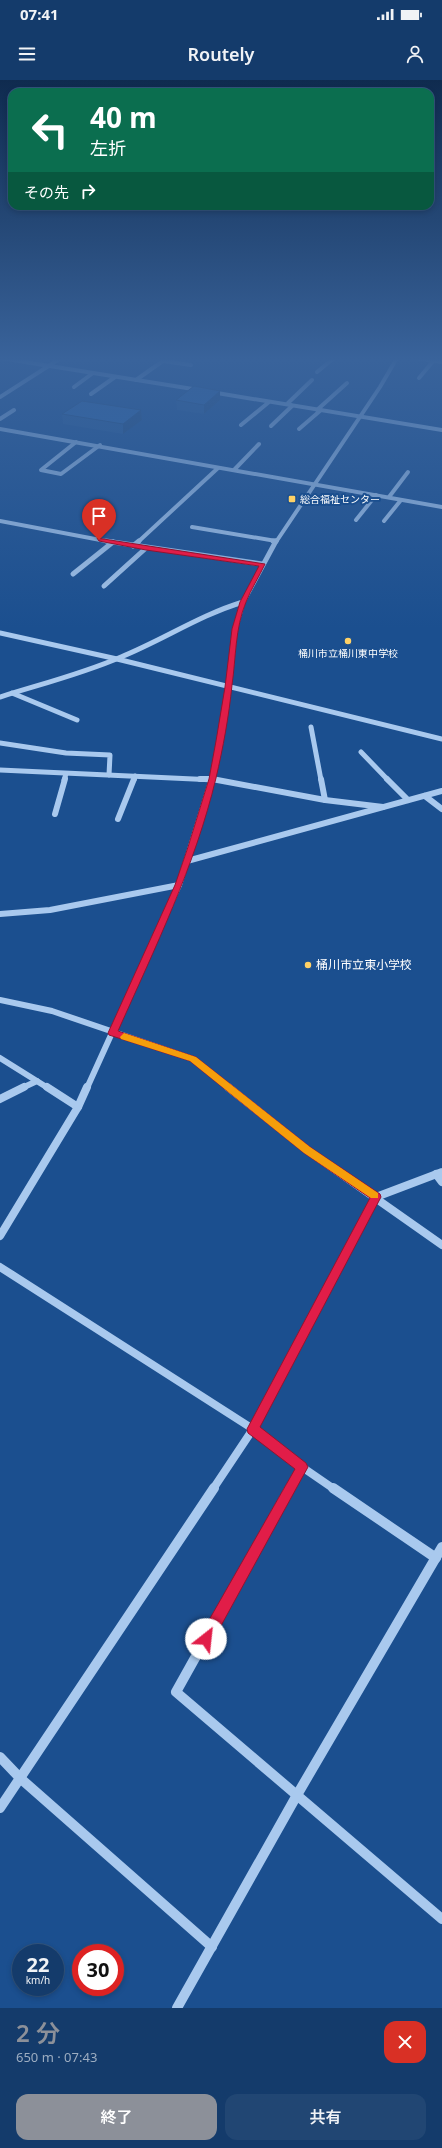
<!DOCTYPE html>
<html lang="ja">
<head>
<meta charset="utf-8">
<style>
	body { margin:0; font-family:"Noto Sans","Noto Sans JP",sans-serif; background:#214673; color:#f1f3f6; height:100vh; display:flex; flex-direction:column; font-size:15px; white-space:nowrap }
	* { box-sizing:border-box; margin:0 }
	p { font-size:13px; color:#9dadc1 }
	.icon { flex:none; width:22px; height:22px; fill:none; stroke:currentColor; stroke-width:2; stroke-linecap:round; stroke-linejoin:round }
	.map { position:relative; height:1928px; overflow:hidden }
	.details { display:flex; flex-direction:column; background:#143b6b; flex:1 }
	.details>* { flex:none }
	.guide { position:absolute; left:8px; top:8px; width:426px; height:122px; border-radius:12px; box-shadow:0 2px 6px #0003,0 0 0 1px #33557e; background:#0b6e4f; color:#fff; overflow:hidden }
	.speed { position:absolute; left:12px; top:1864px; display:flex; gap:8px; font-size:20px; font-weight:700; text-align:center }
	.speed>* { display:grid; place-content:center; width:52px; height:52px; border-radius:50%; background:#143b6b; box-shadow:0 2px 6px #0003,0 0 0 1px #33557e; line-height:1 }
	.speed small { font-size:10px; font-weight:400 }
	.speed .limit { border:6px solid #d22; background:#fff; color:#111 }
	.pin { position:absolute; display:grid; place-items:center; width:34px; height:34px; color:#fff; margin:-41px -17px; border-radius:50% 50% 50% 0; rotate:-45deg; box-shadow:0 0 4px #0007 }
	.pin .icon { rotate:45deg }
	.me { position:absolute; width:44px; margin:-22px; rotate:29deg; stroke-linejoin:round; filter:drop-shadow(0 0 3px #0008) }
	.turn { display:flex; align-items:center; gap:14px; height:84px; padding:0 16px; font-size:18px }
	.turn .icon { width:52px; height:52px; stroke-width:2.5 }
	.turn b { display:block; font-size:28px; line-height:34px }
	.then { display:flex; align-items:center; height:38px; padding:0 16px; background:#0003; gap:8px; font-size:15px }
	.round { display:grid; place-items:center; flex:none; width:42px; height:42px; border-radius:12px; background:#214673 }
	.overview { display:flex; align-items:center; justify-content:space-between; height:68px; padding:0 16px }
	h1 { font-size:24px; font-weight:600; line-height:30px; color:#8c9099 }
	.cta { display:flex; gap:8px; margin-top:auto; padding:8px 16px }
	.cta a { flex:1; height:46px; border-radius:12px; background:#8c9099; color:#fff; font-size:16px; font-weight:600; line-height:46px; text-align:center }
	.cta a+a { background:#214673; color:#f1f3f6 }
	.status { display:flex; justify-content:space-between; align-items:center; height:28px; padding:0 20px; background:#143b6b; direction:ltr }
	.status svg { height:11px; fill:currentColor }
	header { display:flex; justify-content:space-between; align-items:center; height:52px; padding:0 16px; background:#143b6b; font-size:18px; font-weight:600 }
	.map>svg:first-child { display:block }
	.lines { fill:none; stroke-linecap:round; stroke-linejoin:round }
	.minor-far4 { stroke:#a9c9ee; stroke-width:4 }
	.minor-far3 { stroke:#a9c9ee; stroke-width:5 }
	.minor-far2 { stroke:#a9c9ee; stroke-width:6 }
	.minor-far1 { stroke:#a9c9ee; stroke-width:8 }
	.minor { stroke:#a9c9ee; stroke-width:10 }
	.wall { fill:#245895 }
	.shaded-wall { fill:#1d4779 }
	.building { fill:#2a66ad; stroke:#1d4779 }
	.route { fill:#e11d48; stroke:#92132f }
	.slow { fill:#f59e0b }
	.poi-dot { fill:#ffd166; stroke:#1b4f8f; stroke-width:1.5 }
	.labels { text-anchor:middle; stroke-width:4; stroke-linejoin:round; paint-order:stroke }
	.far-poi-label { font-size:10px; fill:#fff; stroke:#1b4f8f; text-anchor:start }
	.poi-label { font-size:12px; fill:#fff; stroke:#1b4f8f; text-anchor:start }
</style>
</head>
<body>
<div class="status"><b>07:41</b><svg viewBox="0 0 49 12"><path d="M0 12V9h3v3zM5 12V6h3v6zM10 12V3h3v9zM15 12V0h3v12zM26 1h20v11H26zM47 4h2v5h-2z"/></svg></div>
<header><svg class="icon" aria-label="menu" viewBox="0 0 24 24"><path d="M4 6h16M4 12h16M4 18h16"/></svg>Routely<svg class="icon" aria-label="person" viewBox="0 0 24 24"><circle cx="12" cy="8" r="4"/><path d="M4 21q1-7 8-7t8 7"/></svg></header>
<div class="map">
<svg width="442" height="1928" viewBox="0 0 442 1928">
	<rect width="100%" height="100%" fill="#1b4f8f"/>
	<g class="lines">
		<g class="minor-far4">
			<path d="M0,278L199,310"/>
			<path d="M414,278L442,282"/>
			<path d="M163,281L191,285"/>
			<path d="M317,292L334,278"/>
			<path d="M419,298L435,279"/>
			<path d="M136,300L167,278"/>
			<path d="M74,307L93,293"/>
			<path d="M211,312L442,350"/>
			<path d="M91,314L115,297"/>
			<path d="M0,317L61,278"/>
			<path d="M317,330L347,303"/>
			<path d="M0,339L14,330"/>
			<path d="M241,345L269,322"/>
			<path d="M271,346L292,326L288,323L312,300"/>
			<path d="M0,349L442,427"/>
			<path d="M299,349L321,330"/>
			<path d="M76,362L41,390L61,394L100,365"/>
			<path d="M234,390L259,364"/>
			<path d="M389,417L408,392"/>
			<path d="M356,440L376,415"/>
			<path d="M0,441L111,462"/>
			<path d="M384,441L401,420"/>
			<path d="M192,447L276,461"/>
			<path d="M138,462L218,388"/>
			<path d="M276,462L380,307L397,278"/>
		</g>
		<g class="minor-far3">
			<path d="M106,461L262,484"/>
			<path d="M273,461H276"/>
			<path d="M133,466L139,461"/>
			<path d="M73,494L113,462"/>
			<path d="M104,506L146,468"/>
			<path d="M0,553L117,579L442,659"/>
			<path d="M12,613L77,640"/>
			<path d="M0,617C41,604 82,594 121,577C163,560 200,535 243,522"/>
			<path d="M311,647L321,700"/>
			<path d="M0,663L66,673L110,675L109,695"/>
			<path d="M361,672L388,700"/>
			<path d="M0,690L215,700"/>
			<path d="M64,700L66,694"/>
			<path d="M134,700L135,696"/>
			<path d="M212,700L229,607L235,549L243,522L276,461"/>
		</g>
		<g class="minor-far2">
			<path d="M200,699H212L325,720L383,727"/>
			<path d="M321,699L325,720"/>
			<path d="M387,699L408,720"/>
			<path d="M425,716L442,729"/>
			<path d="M55,734L65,699"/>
			<path d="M118,739L134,699"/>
			<path d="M187,781L442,711"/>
			<path d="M0,834L50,830L179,805"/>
			<path d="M0,920L52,931L193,979L230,1008"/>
			<path d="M0,978L48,1008"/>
			<path d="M22,1008L37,1001"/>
			<path d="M87,1008L179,805L212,699"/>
		</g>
		<g class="minor-far1">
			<path d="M47,1007L78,1027"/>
			<path d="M228,1007L307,1070L442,1165"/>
			<path d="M0,1019L24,1007"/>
			<path d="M436,1094L442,1102"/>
			<path d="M0,1156L78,1027L87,1007"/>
			<path d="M0,1187L253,1349L302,1387L334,1409"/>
			<path d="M213,1409L253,1349L376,1117L442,1092"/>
			<path d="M290,1409L302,1387"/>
		</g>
		<g class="minor">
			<path d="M290,1408L176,1612L442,1839"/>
			<path d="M333,1408L436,1478"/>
			<path d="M0,1677L20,1698L212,1867"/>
			<path d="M0,1728L214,1408"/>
			<path d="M177,1928L297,1715L442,1467"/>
		</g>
	</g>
	<g class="wall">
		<path d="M220,311V320L204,334L177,330L176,320Z"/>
		<path d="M141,330L142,340L123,354L63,344L62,334Z"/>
	</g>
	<g class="shaded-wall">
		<path d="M220,311V320L204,334V325Z"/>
		<path d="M141,330L142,340L123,354V344Z"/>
	</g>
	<g class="building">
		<path d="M194,306L220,311L204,325L176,320Z"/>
		<path d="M82,321L141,330L123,344L62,334Z"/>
	</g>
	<linearGradient id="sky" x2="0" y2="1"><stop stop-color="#0f2b4f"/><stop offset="0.51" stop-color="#39639b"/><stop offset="1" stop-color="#39639b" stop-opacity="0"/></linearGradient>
	<rect width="442" height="548" fill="url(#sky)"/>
	<path class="route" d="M97,458L265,484C259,497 251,509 246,522C235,548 236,578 232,605C229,636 223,668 216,698C195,786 155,868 118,951L196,977L310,1067L380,1114L381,1117L260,1347L306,1383L308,1387L211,1564L206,1566L201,1564L199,1559L201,1554L295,1389L248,1353L247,1349L370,1118L304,1073L190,981L109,955L108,953L175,805L188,767L209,699L216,661L225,607L232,549L240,522L259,486L146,470L99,461Z"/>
	<path class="slow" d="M124,953L196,977L310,1067L378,1113V1118H371L304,1073L190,981L121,959L120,957Z"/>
	<g class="poi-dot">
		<rect x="288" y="415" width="8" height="8" rx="2"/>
		<circle cx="348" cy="561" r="4"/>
		<circle cx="308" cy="885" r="4"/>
	</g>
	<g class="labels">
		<g class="far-poi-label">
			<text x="300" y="423">総合福祉センター</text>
			<text x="348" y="577" text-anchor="middle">桶川市立桶川東中学校</text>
		</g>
		<g class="poi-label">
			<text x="316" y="889">桶川市立東小学校</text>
		</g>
	</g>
</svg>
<div class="speed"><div>22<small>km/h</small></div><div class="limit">30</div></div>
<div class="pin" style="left:99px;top:460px;background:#d93025"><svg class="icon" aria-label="arrive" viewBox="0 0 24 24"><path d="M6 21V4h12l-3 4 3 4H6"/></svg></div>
<svg class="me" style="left:206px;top:1559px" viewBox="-20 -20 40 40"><circle r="19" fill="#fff"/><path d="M0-13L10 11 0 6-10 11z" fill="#e11d48"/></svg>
<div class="guide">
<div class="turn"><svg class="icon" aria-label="left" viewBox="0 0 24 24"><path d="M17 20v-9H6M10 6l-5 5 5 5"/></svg><div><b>40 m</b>左折</div></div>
<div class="then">その先<svg class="icon" aria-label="right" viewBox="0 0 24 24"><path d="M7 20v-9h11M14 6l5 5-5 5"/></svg></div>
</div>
</div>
<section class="details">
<div class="overview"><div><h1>2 分</h1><p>650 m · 07:43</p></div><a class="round" style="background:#d93025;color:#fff"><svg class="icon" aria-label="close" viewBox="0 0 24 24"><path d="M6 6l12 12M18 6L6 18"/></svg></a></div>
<div class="cta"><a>終了</a><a>共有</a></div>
</section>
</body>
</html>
